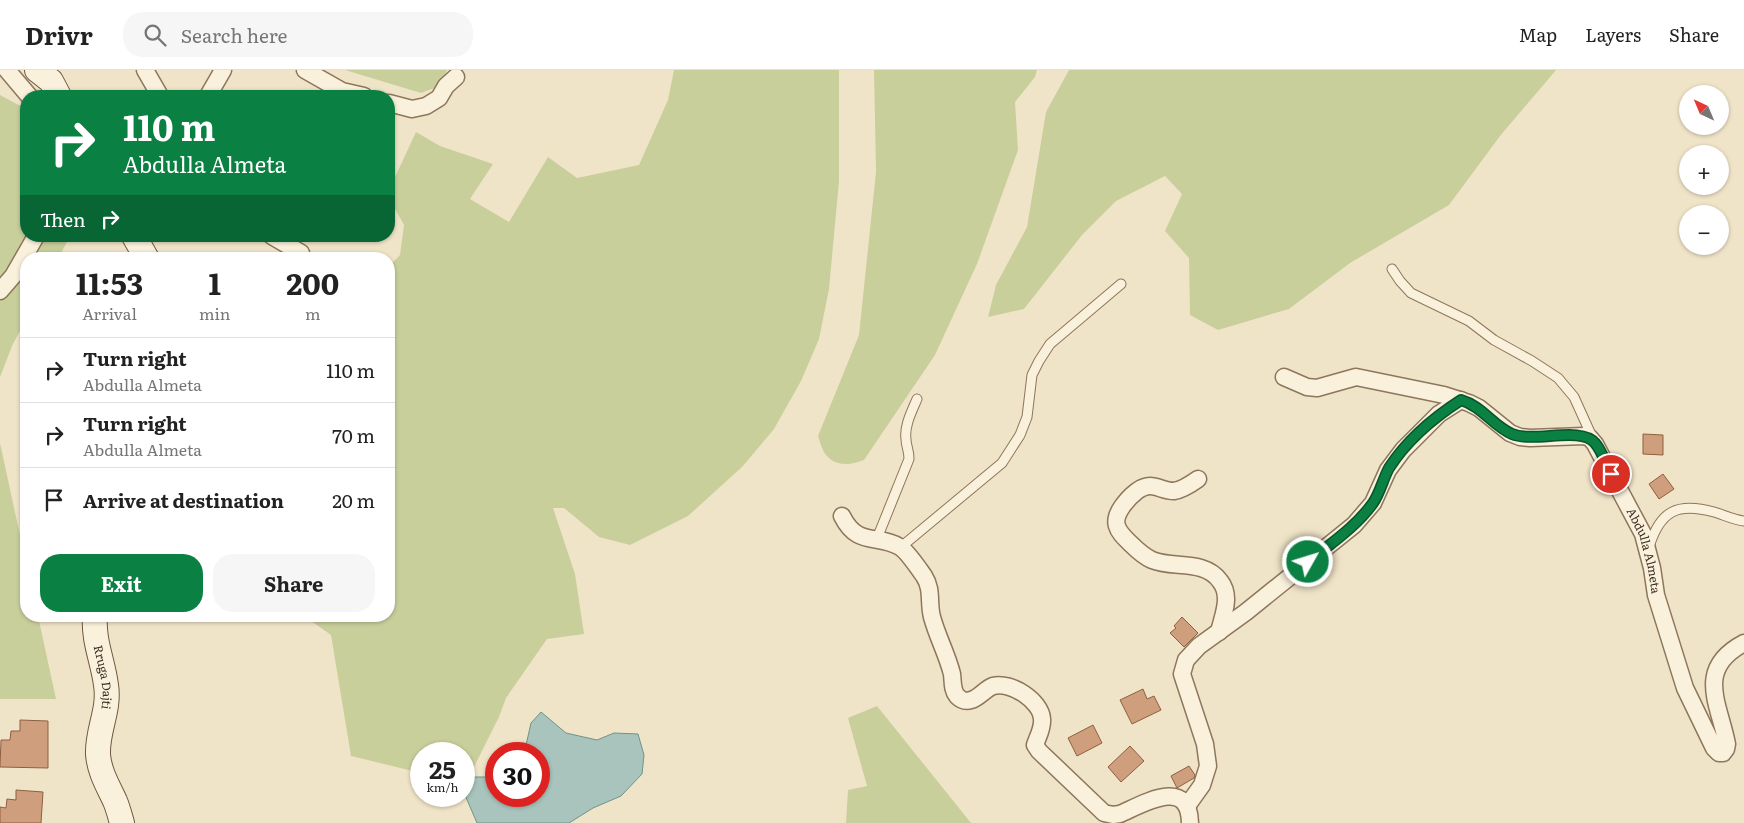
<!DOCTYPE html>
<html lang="en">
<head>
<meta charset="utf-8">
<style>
	body { margin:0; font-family:Literata,serif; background:#f6f6f6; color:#222; height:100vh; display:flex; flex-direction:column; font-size:19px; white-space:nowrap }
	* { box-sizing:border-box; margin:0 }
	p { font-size:16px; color:#767676 }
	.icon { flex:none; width:28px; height:28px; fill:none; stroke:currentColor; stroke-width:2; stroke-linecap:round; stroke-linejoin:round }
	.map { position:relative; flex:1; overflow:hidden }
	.drawer { position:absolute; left:20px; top:182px; width:375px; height:370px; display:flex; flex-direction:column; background:#fff; border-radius:20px; box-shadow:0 1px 4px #0004 }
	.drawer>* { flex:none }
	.banner { position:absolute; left:20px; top:20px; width:375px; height:152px; border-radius:20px; box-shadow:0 1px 4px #0004; background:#0b8043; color:#fff; overflow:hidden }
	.needle { width:32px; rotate:316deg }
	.buttons { position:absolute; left:1679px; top:15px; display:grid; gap:10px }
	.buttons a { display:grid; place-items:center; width:50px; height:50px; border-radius:50%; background:#fff; box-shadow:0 1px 4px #0004; font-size:25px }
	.speed { position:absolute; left:410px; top:672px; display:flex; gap:10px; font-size:25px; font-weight:700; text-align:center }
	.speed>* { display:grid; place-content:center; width:65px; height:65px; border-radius:50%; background:#fff; box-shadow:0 1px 4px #0004; line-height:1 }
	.speed small { font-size:12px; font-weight:400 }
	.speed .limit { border:8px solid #d22; background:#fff; color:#111 }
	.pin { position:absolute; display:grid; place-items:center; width:42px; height:42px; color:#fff; margin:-21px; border:2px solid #fff; border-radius:50%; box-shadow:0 1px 5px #0007 }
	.me { position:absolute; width:55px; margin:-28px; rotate:51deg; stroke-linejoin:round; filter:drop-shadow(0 0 4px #0008) }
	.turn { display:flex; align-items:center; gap:18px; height:105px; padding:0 20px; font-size:22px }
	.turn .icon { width:65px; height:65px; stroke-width:2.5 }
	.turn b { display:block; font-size:35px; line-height:42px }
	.then { display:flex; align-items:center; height:48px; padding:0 20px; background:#0003; gap:10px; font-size:19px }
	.eta { display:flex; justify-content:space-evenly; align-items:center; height:85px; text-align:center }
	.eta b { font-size:30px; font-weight:700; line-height:35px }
	.button { display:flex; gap:10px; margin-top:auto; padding:10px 20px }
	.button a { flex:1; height:58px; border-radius:20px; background:#0b8043; color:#fff; font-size:20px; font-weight:700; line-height:58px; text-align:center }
	.button a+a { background:#f6f6f6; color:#222 }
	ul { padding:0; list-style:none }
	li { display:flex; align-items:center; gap:15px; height:65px; padding:0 20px; border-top:1px solid #e0e0e0 }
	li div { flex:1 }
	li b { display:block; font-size:19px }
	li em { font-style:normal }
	header { display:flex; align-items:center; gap:30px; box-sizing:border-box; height:70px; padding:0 25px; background:#fff; border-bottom:1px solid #e0e0e0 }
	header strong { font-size:24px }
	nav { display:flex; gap:28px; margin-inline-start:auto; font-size:18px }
	.search { width:350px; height:45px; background:#f6f6f6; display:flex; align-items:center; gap:12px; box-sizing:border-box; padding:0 18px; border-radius:20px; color:#767676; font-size:19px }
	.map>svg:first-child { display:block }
	.green { fill:#c9cf9b }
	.water { fill:#a9c4bc; stroke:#6f938a }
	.building { fill:#cf9f7d; stroke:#8d5f41 }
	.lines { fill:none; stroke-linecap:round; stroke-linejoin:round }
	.lane-casing { stroke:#8d765c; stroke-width:11 }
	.street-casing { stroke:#8d765c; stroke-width:19 }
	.secondary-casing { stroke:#6f573f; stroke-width:26 }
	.lane { stroke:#faf1dc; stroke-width:9 }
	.street { stroke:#faf1dc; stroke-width:16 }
	.secondary { stroke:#faf1dc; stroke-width:24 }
	.route-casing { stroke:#07532c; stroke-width:12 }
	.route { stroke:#0b8043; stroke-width:9 }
	.labels { text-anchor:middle; stroke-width:4; stroke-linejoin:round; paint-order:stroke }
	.street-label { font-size:12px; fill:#3d2e20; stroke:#f7eed8 }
</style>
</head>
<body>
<header>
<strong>Drivr</strong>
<div class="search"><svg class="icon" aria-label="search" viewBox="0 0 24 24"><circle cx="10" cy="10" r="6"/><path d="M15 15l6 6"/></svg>Search here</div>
<nav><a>Map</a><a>Layers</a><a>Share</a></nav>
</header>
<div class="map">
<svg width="1744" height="753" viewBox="0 0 1744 753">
	<rect width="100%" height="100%" fill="#f0e4c8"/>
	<g class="green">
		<path d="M345,0H447L440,16L421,23Z"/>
		<path d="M674,0H839V111L829,219L819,269L801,311L774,359L742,397L688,446L630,475L599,467L564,438H553L575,504L584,564L547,569L506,628L499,647L469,707L464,708V684H421V703L351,686L331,565L304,546H389V196L400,185L404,155L389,128V120L416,62L440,76L493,94L470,129L509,152L548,87L577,108L639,95L668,30Z"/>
		<path d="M874,0H1037L1035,7L1015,32L1018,80L977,194L935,285L864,390C851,395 836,397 826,385C822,380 820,372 818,366L859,265L876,102Z"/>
		<path d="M1069,0H1556L1500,66L1449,135L1350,193L1289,239L1218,260L1190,245L1189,188L1165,161L1182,124L1165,106L1116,131L1082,165L1024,239L988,247L996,215L1027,157L1046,42Z"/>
		<path d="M0,25L26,39V166H70L58,189H26V249L12,276L0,307Z"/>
		<path d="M0,373L26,493V546H38L56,629H0Z"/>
		<path d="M877,636L971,753H846L848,720L867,716L848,648Z"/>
	</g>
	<path class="water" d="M541,642L566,663L597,670L614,663L638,664L644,685L642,704L621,726L593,738L569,753H477L465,725L469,707H496V726H539V684H524L531,653Z"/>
	<g class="building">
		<path d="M1643,364L1663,365V385L1643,384Z"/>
		<path d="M1663,404L1674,419L1659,429L1649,414Z"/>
		<path d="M1182,547L1198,563L1184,577L1170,563L1176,558L1174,556Z"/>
		<path d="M1143,619L1147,629L1154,626L1161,640L1132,654L1120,630Z"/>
		<path d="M20,650L48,651V698L0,697L1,670H10L11,661H20Z"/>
		<path d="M1093,655L1102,673L1077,686L1068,668Z"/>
		<path d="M1130,676L1144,691L1121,712L1108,697Z"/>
		<path d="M1189,696L1195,705L1194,708L1177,718L1171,706Z"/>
		<path d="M16,720L43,722L41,753H0V737L6,738L7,729L16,730Z"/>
	</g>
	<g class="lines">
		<defs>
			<g id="lane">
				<path d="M1392,199L1400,211L1411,223L1469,251L1494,270L1532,291L1558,308L1574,327L1593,369"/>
				<path d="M876,471L909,389C909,379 906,377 906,369C904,356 912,341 917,329"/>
				<path d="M901,477L1002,393L1020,365L1027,347L1032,305L1039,291L1050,274L1121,214"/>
				<path d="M1649,477C1660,441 1677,432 1714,442C1724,445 1734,450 1744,451"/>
			</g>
			<g id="street">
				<path d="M7,0L29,26"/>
				<path d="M145,0L160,26"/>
				<path d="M305,0L342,21L364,26"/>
				<path d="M208,26L223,0"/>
				<path d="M389,33L412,39L426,36L439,28L446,16L456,7"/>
				<path d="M272,166L301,183"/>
				<path d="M0,221L13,206L36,166"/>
				<path id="s1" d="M1284,307L1307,317L1317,318L1356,307L1444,325L1469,333L1479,338L1510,363L1520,367L1530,368L1584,366L1590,368L1595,374L1643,464L1652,498L1656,525L1685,618L1714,678L1719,683H1723L1726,679L1727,674C1719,633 1695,599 1744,573"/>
				<path d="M1198,409C1191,414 1182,420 1174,421C1159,421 1153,410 1137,421C1128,428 1113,444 1117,456C1119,463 1125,468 1131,474C1137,480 1143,486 1152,490C1173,499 1204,489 1220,511C1232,526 1223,545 1219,562"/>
				<path d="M842,446C858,478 877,463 900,477C907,481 919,499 924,506C933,520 928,532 932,547C937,566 947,584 952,604C953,612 952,620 957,626C961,630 965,632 971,630C979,628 985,619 993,616C1011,611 1041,631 1042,649C1043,658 1038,666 1035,675L1039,681L1104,743L1113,745L1120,744C1143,734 1189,706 1190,753"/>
				<path d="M1187,736L1202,715L1208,696L1205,674L1182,604L1186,590L1199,576L1246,542L1354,455L1373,433L1388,400L1403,380L1439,344L1461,330"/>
			</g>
			<g id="secondary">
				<path d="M37,0L51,11L59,26"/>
				<path d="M134,166L147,189"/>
				<path id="s2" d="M95,546C93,571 103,591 106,615C110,640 97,660 98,684C99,701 108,716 115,731C118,738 120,746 122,753"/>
			</g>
		</defs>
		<use href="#lane" class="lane-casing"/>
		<use href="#street" class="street-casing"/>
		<use href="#secondary" class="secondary-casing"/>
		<use href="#lane" class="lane"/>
		<use href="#street" class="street"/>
		<use href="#secondary" class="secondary"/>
	</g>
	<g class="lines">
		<defs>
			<path id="route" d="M1308,492C1330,474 1356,457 1373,433C1380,423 1383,409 1389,398C1407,370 1433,348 1461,330C1482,336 1493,356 1512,364C1534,373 1581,356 1595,373C1602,381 1606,394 1611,404"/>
		</defs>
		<use href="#route" class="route-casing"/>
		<use href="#route" class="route"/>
	</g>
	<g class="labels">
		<g class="street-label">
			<text dy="4" stroke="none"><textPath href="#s1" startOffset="450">Abdulla Almeta</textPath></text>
			<text dy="4" stroke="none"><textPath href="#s2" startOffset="62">Rruga Dajti</textPath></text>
		</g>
	</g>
</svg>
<div class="buttons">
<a><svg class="needle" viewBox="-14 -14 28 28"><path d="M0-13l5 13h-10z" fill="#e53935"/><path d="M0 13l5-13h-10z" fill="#767676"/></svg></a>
<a>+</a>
<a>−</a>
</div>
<div class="speed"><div>25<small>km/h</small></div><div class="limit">30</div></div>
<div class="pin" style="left:1611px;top:404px;background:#d93025"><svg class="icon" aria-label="arrive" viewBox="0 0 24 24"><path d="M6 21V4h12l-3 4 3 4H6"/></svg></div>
<svg class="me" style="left:1308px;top:492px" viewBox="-20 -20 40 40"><circle r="17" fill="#0b8043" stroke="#fff" stroke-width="3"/><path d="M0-11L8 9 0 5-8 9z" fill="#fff"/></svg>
<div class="banner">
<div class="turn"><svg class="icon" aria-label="right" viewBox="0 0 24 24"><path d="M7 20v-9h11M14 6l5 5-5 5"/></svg><div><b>110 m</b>Abdulla Almeta</div></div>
<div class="then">Then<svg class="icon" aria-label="right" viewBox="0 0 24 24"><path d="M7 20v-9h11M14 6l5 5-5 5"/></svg></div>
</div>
<section class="drawer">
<div class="eta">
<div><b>11:53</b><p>Arrival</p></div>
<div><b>1</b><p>min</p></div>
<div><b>200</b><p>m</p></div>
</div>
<ul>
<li><svg class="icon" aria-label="right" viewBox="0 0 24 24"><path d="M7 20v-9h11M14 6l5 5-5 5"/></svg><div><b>Turn right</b><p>Abdulla Almeta</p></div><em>110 m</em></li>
<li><svg class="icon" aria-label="right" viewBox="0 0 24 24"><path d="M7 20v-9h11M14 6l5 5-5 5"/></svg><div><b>Turn right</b><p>Abdulla Almeta</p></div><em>70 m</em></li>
<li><svg class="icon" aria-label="arrive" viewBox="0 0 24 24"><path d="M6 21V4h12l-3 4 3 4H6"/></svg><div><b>Arrive at destination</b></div><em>20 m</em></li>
</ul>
<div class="button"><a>Exit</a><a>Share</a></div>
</section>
</div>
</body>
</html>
